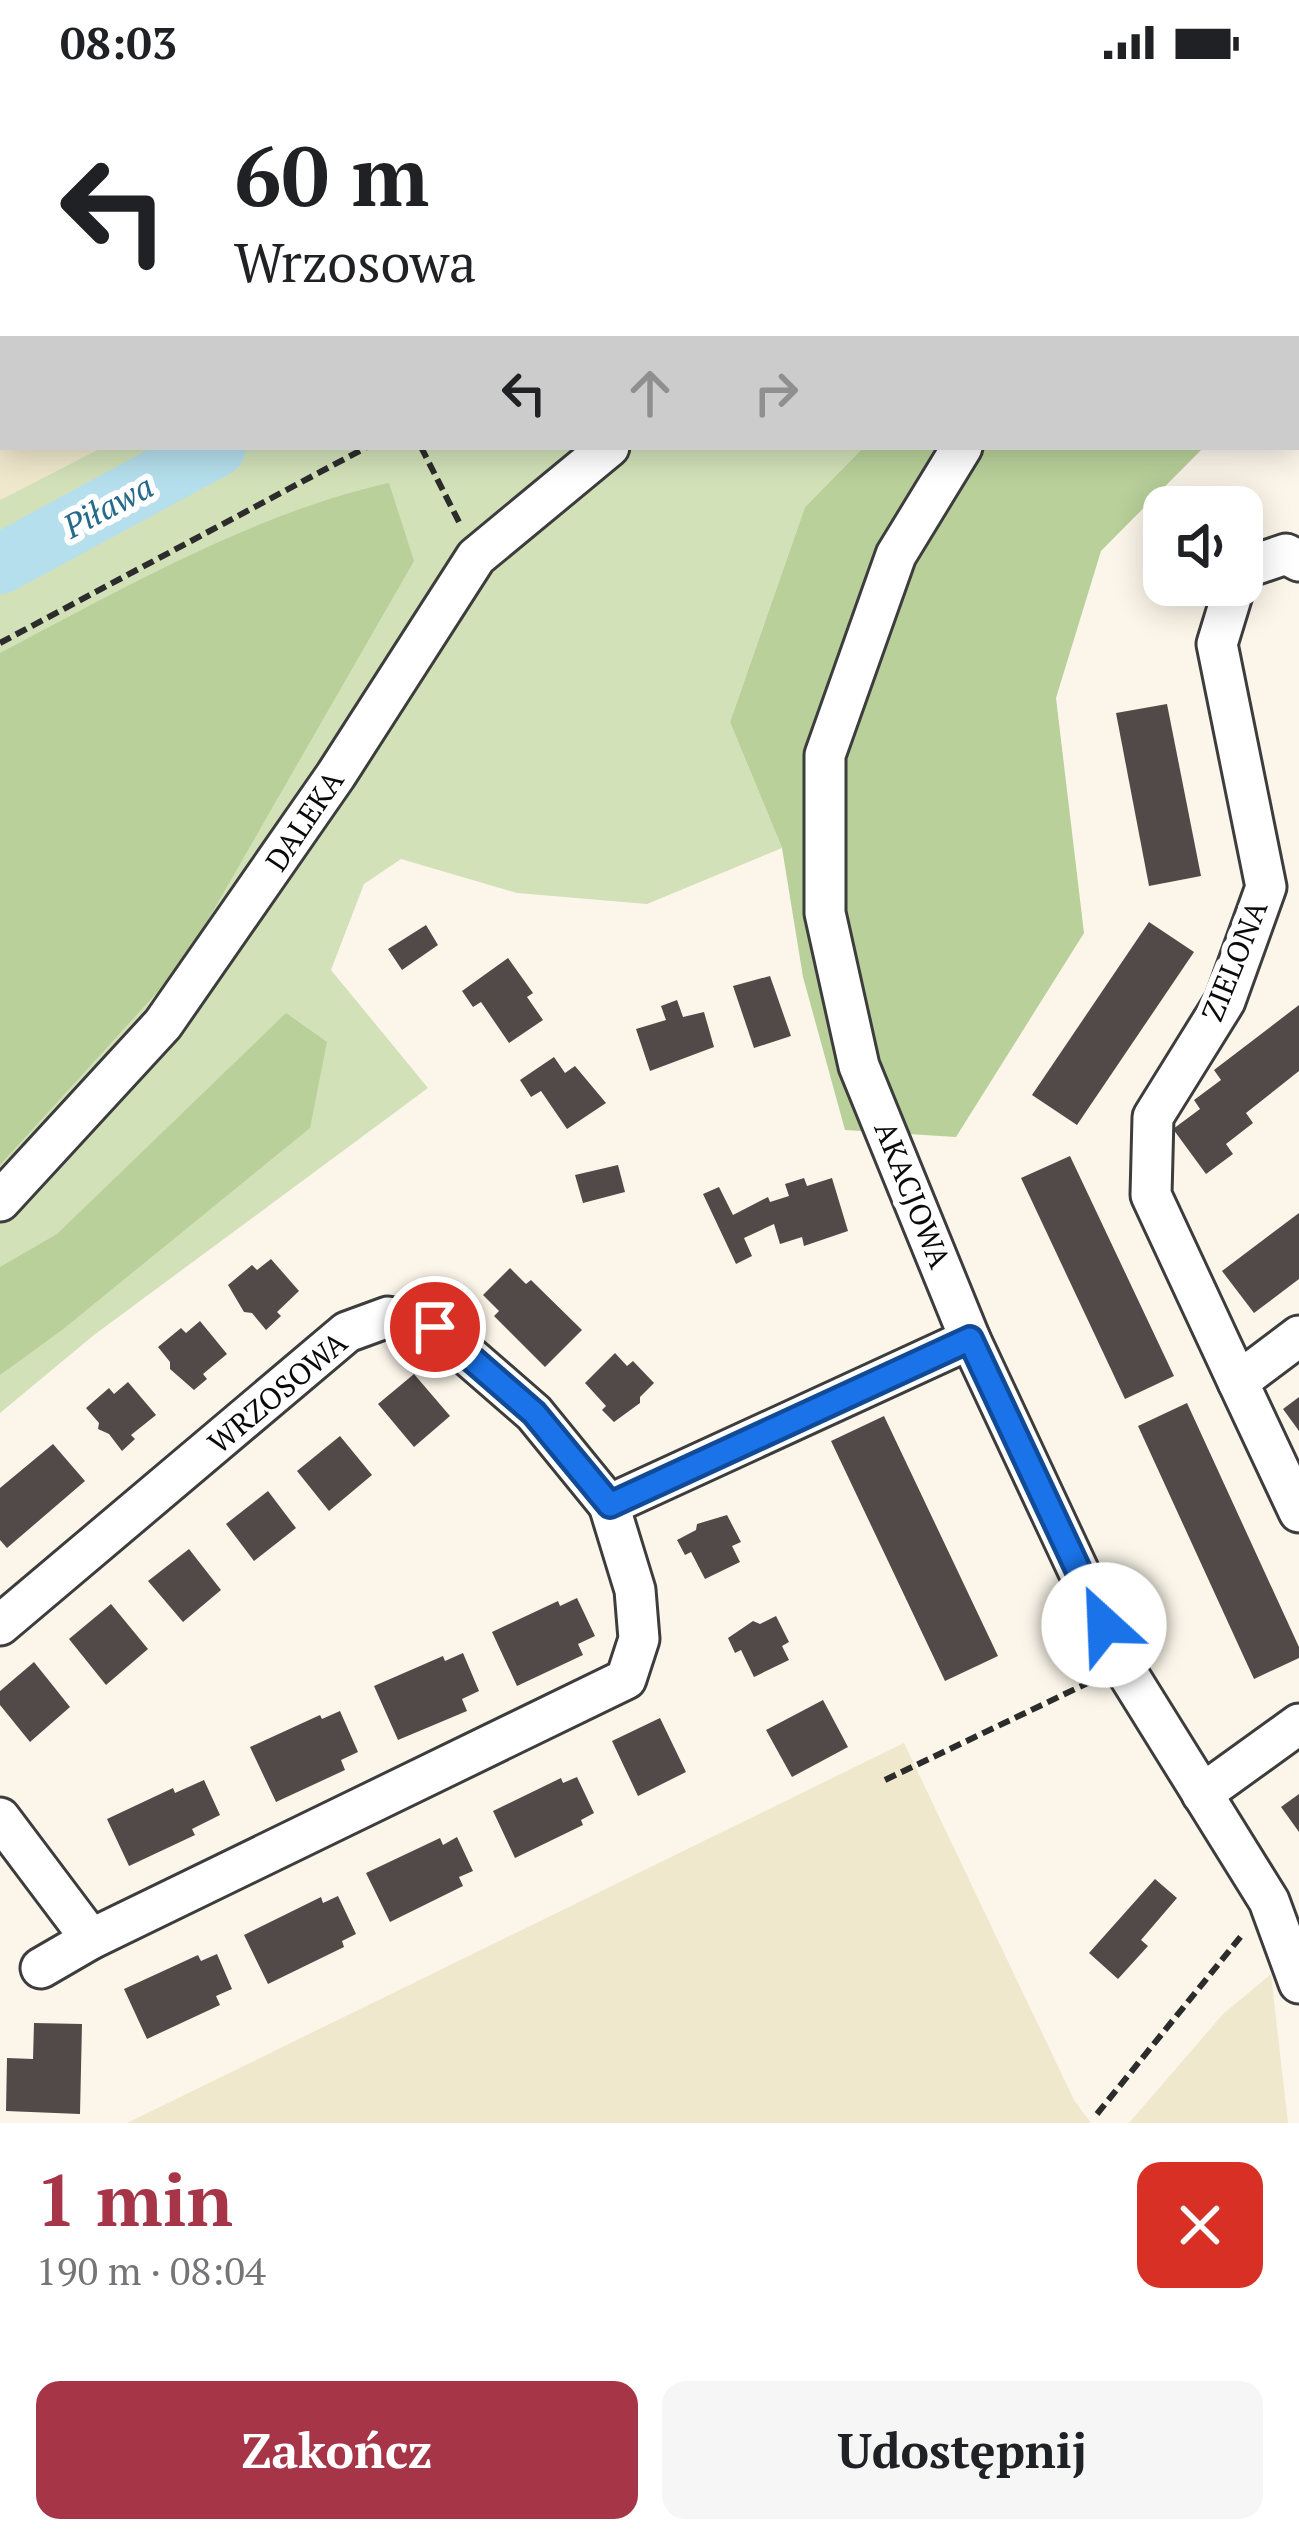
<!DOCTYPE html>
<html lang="pl">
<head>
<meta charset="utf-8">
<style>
	body { margin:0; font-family:"PT Serif",serif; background:#f6f6f6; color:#202124; height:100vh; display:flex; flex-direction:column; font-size:45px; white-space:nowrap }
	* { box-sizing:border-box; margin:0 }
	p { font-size:39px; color:#757577 }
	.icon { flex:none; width:66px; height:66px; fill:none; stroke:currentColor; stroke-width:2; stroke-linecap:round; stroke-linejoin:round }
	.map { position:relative; height:2039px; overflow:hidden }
	.panel { display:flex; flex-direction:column; background:#fff; flex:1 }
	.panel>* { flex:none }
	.banner { position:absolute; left:0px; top:0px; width:1299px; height:366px; box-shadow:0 6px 30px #0003; background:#fff; color:#202124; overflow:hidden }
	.buttons { position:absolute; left:1143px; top:402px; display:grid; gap:24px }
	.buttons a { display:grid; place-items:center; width:120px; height:120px; border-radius:24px; background:#fff; box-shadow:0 6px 30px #0003; font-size:60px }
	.pin { position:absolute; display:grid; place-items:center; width:102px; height:102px; color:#fff; margin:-51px; border:6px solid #fff; border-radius:50%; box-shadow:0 3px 12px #0007 }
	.me { position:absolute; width:132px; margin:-66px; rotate:335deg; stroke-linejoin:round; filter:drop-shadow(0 0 9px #0008) }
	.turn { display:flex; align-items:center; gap:42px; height:252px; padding:0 36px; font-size:54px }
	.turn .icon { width:156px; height:156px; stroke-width:2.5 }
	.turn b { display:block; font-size:84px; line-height:102px }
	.lanes { display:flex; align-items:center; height:114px; padding:0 36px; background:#0003; justify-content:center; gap:60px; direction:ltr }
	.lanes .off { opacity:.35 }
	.round { display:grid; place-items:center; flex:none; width:126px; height:126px; border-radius:24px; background:#f6f6f6 }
	.overview { display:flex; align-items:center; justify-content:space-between; height:204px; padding:0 36px }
	h1 { font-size:72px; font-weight:700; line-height:90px; color:#a73548 }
	.action { display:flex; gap:24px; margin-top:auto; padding:24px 36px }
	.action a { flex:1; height:138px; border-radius:24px; background:#a73548; color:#fff; font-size:48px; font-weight:700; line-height:138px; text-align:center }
	.action a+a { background:#f6f6f6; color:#202124 }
	.status { display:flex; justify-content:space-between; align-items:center; height:84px; padding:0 60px; background:#fff; direction:ltr }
	.status svg { height:33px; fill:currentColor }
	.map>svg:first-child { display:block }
	.farmland { fill:#efe8cd }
	.green { fill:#d2e1b8 }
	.forest { fill:#b9d09a }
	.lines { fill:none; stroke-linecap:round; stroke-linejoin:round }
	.river { stroke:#b5dfed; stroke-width:60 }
	.building { fill:#514a48 }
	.minor-casing { stroke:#3d3d3d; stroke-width:45 }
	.path { stroke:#2c2c2c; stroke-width:6; stroke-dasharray:12 6; stroke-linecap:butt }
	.minor { stroke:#fff; stroke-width:39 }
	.route-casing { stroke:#114b97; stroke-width:30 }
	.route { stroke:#1a73e8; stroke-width:21 }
	.labels { text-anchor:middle; stroke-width:12; stroke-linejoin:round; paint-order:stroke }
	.street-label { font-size:30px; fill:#0a0a0a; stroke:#fff }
	.water-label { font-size:33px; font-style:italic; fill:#256a8a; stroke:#fff }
</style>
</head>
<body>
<div class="status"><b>08:03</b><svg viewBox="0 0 49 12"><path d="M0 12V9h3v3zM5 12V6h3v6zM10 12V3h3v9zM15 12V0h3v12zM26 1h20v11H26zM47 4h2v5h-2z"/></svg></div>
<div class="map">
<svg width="1299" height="2039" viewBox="0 0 1299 2039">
	<rect width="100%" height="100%" fill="#fcf6ea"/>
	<g class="farmland">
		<path d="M0,0H772L3,3V363H103L0,416Z"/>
		<path d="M904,1659L1074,2016L1091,2039H127Z"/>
		<path d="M1271,1890L1288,2039H1129L1223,1930Z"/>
	</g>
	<g class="green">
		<path d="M772,0H1162L1164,3H766Z"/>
		<path d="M103,363H864L805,423L730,638L782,764L647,820L517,809L401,775L364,800L331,886L428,1004L94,1251L0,1329V416Z"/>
	</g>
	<g class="forest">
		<path d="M864,363H1204L1101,467L1056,614L1084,849L956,1053L845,1046L803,893L782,764L730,638L805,423Z"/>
		<path d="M389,399L414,477L182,881L0,1081V569C118,507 259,427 389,399Z"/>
		<path d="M286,929L327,958L310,1044L62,1246L0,1291V1183L57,1150Z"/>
	</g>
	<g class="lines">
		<g class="river">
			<path d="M898,3L903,0"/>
			<path d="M0,480L216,363"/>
		</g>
	</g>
	<g class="building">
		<path d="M1167,620L1201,792L1149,802L1116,629Z"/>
		<path d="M1149,838L1194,868L1077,1041L1032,1011Z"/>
		<path d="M426,841L438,861L402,886L388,865Z"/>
		<path d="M508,874L533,909L527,913L543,936L509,959L481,918L473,923L462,907Z"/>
		<path d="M770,892L791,952L754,964L733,902Z"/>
		<path d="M677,916L683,933L704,928L714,963L650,987L636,945L666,936L661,922Z"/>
		<path d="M1299,921V987L1246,1029L1253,1039L1226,1060L1233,1070L1206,1090L1173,1045L1200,1025L1194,1016L1221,996L1214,986Z"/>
		<path d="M554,973L565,989L575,982L606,1019L567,1045L541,1007L531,1013L520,996Z"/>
		<path d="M1070,1072L1174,1292L1125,1315L1021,1094Z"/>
		<path d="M618,1081L625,1108L583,1119L575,1091Z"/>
		<path d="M804,1094L807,1102L832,1094L848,1147L804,1162L802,1153L780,1160L774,1140L744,1154L752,1172L736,1180L703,1110L719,1103L733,1131L768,1113L770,1118L789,1112L785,1100Z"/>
		<path d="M1299,1129V1195L1254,1229L1222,1187Z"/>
		<path d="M271,1175L299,1207L277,1228L281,1232L266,1246L252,1229L244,1228L228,1201L252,1181L257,1186Z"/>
		<path d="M510,1184L526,1200L531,1196L582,1246L545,1283L494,1232L499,1227L483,1211Z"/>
		<path d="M200,1237L227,1270L203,1290L207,1295L194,1306L170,1285V1278L158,1263L181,1244L186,1249Z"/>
		<path d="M615,1269L627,1282L633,1277L654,1299L640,1313V1319L614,1338L602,1326L606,1322L585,1299Z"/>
		<path d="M414,1290L450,1332L414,1363L378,1320Z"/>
		<path d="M128,1298L156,1331L131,1351L135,1355L122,1367L109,1350L98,1345L99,1339L86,1324L109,1304L114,1310Z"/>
		<path d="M1299,1313V1347L1283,1325Z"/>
		<path d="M1187,1319L1299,1563V1574L1254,1595L1138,1342Z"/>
		<path d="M884,1332L998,1572L945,1597L831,1357Z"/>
		<path d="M340,1352L372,1391L329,1427L297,1387Z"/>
		<path d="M53,1360L85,1397L7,1464L0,1456V1404Z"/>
		<path d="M268,1407L296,1444L254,1477L226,1440Z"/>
		<path d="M727,1431L741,1458L732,1462L740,1478L705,1495L691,1468L685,1471L677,1456L696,1446L697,1440Z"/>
		<path d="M189,1465L221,1506L183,1538L148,1497Z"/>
		<path d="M577,1514L595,1552L578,1560L583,1571L517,1602L492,1548L558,1517L560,1522Z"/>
		<path d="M111,1520L148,1565L106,1601L69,1555Z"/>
		<path d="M776,1532L789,1558L782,1562L789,1576L754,1593L741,1566L735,1569L728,1554L753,1537L760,1540Z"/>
		<path d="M463,1569L479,1607L462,1615L467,1627L398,1656L374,1602L443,1572L445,1577Z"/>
		<path d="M34,1578L70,1623L30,1658L0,1621V1607Z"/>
		<path d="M823,1616L848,1663L792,1693L766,1646Z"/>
		<path d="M340,1627L358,1668L341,1676L345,1686L276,1718L250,1663L320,1631L322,1635Z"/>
		<path d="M660,1634L686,1688L638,1712L612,1657Z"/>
		<path d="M577,1693L594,1729L581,1736L583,1741L515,1774L493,1727L561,1694L563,1699Z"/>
		<path d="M204,1696L220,1731L192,1745L195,1751L129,1782L107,1735L173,1704L175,1709Z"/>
		<path d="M1299,1710V1748L1281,1723Z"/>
		<path d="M457,1753L473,1787L459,1793L463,1802L390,1838L366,1789L440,1754L443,1761Z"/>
		<path d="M1155,1795L1177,1814L1141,1856L1148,1862L1118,1895L1089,1869Z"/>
		<path d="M338,1812L356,1850L342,1857L344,1863L268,1900L244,1851L321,1813L323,1819Z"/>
		<path d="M217,1870L232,1905L216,1912L220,1921L147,1955L124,1905L198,1871L201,1877Z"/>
		<path d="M34,1939L82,1940L80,2030L6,2027L7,1974L33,1975Z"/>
	</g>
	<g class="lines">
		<defs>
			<g id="minor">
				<path d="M1177,3L1181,0"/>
				<path d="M1250,3L1252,0"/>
				<path d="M962,363L896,471L825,671V829L859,982L970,1255L1123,1582L1269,1817L1299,1899"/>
				<path d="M1242,485L1286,470L1299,477"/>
				<path d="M1235,501L1217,560L1266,803L1225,917L1153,1033L1151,1111L1238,1298"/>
				<path d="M0,1117L163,940L336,691L476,473L609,363"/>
				<path d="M1299,1252L1238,1298L1299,1428"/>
				<path d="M0,1541L347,1248L388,1233L435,1243L534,1329L609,1421"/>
				<path d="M1202,1710L1299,1640"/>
				<path d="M0,1734L91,1855"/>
				<path d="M41,1884L91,1855L626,1595L639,1555L635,1506L609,1421L970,1255"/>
			</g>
		</defs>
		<use href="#minor" class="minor-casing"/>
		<g class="path">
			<path d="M1068,3L1073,0"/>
			<path d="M421,363L460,440"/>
			<path d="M0,559L367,363"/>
			<path d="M885,1696L1092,1597"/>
			<path d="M1097,2030L1242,1851"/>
		</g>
		<use href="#minor" class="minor"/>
	</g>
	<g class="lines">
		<defs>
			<path id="route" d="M435,1243L534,1329L610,1421L970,1255L1104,1541"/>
		</defs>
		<use href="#route" class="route-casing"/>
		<use href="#route" class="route"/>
	</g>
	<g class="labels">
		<g class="street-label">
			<text transform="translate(305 737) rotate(-56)" y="10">DALEKA</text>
			<text transform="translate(1235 877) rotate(-68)" y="10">ZIELONA</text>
			<text transform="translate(912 1111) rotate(68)" y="10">AKACJOWA</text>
			<text transform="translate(278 1309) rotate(-40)" y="10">WRZOSOWA</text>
		</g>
		<g class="water-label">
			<text transform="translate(108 422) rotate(-28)" y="12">Piława</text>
		</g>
	</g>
</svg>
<div class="buttons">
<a><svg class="icon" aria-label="sound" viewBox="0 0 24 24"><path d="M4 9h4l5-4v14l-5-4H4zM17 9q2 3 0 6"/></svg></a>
</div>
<div class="pin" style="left:435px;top:1243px;background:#d93025"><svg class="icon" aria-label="arrive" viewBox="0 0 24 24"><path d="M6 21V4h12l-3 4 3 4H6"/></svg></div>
<svg class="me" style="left:1104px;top:1541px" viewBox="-20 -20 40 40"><circle r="19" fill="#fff"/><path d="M0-13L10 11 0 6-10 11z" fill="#1a73e8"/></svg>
<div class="banner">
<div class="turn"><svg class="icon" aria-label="left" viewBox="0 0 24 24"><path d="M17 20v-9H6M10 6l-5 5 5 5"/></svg><div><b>60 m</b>Wrzosowa</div></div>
<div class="lanes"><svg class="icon" aria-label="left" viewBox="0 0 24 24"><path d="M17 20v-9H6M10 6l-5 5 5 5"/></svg><svg class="icon off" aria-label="ahead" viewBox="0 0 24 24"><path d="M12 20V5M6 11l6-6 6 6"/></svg><svg class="icon off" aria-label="right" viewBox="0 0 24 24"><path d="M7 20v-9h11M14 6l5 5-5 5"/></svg></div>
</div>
</div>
<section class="panel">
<div class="overview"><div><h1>1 min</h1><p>190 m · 08:04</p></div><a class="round" style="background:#d93025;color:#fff"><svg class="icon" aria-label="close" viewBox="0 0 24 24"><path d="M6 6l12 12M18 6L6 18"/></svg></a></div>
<div class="action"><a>Zakończ</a><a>Udostępnij</a></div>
</section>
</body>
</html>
